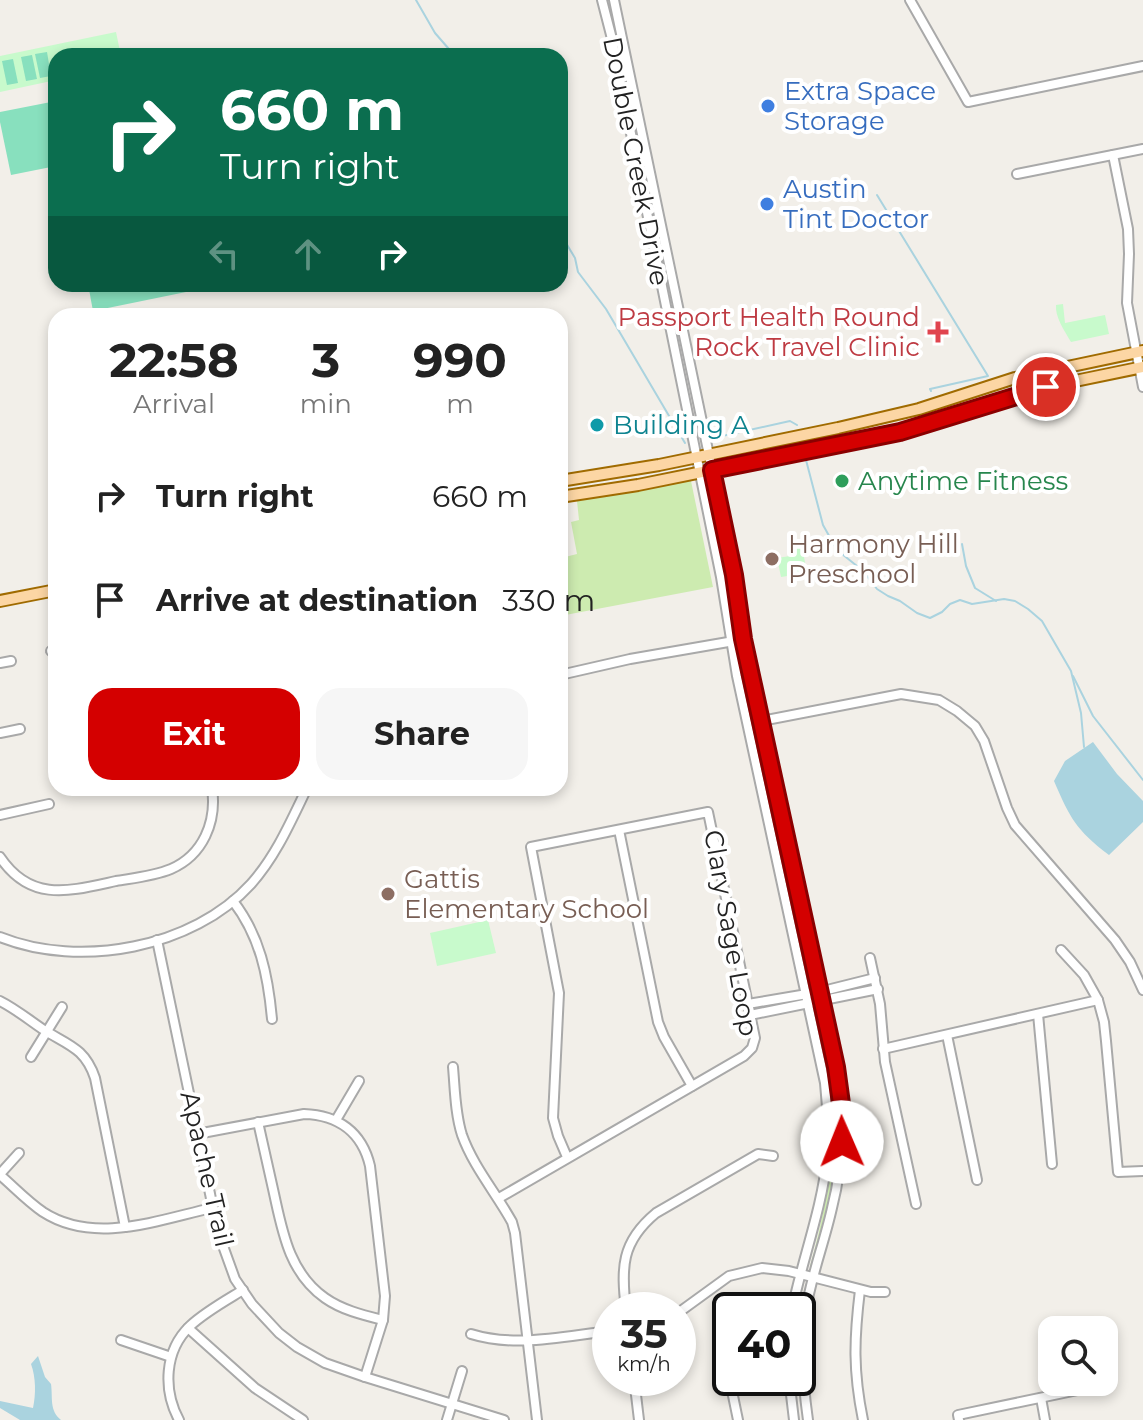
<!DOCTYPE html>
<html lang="en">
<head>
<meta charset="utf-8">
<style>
	body { margin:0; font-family:Montserrat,sans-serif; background:#f6f6f6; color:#222; height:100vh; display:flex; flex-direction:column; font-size:30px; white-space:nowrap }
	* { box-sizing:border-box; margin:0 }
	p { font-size:26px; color:#767676 }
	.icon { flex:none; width:44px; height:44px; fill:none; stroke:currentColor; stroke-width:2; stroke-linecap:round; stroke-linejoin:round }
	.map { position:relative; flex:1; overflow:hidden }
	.drawer { position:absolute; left:48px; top:308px; width:520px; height:488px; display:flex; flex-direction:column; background:#fff; border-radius:24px; box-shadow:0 4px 12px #0003 }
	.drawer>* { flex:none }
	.banner { position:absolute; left:48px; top:48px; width:520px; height:244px; border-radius:24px; box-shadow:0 4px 12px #0003; background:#0b6e4f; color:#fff; overflow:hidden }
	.tools { position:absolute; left:1038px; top:1316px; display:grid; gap:16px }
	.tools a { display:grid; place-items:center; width:80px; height:80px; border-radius:16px; background:#fff; box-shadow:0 4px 12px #0003; font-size:40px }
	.speed { position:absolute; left:592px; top:1292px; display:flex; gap:16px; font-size:40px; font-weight:700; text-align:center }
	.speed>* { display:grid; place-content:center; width:104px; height:104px; border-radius:50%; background:#fff; box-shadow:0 4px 12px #0003; line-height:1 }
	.speed small { font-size:20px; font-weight:400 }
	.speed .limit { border:4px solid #111; border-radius:12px; background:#fff; color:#111 }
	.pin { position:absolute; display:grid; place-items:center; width:68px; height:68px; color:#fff; margin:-34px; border:4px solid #fff; border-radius:50%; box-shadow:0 2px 8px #0007 }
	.me { position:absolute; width:88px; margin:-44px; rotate:359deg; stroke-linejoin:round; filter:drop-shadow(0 0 6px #0008) }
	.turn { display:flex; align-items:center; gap:28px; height:168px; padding:0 40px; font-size:36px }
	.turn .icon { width:104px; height:104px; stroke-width:2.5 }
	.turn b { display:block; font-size:56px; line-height:68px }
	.lanes { display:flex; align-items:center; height:76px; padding:0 40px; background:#0003; justify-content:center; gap:40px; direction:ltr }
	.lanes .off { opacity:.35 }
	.eta { display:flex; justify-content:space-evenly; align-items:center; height:136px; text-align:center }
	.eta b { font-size:48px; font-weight:700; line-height:56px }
	.action { display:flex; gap:16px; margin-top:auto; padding:16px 40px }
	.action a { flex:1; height:92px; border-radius:24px; background:#d40000; color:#fff; font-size:32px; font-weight:700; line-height:92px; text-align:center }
	.action a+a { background:#f6f6f6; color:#222 }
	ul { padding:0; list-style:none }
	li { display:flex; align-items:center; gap:24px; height:104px; padding:0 40px }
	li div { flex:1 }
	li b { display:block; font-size:30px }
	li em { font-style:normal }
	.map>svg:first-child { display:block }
	.grass { fill:#cdebb0 }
	.park { fill:#c8facc }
	.pitch { fill:#88e0be }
	.water { fill:#aad3df }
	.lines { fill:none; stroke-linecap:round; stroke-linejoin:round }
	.stream { stroke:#aad3df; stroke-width:2 }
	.minor-casing { stroke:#a9a9a9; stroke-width:12 }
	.major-casing { stroke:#a06b00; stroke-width:14 }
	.minor { stroke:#fff; stroke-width:8 }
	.major { stroke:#fcd6a4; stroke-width:10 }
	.route-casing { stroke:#8a0000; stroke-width:20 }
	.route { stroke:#d40000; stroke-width:14 }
	.shop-dot { fill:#3f7fe0; stroke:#fff; stroke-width:3 }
	.health-dot { fill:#e0444e; stroke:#fff; stroke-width:3 }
	.culture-dot { fill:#0f9aa8; stroke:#fff; stroke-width:3 }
	.leisure-dot { fill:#2e9e5b; stroke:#fff; stroke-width:3 }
	.education-dot { fill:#8d6e63; stroke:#fff; stroke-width:3 }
	.labels { text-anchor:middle; stroke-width:8; stroke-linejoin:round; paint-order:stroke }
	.shop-label { font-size:26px; fill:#366cbe; stroke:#fff; text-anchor:start }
	.street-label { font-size:26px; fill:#222; stroke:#fff }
	.health-label { font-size:26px; fill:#be3a42; stroke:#fff; text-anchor:end }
	.culture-label { font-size:26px; fill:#0d838f; stroke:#fff; text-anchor:start }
	.leisure-label { font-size:26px; fill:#27864d; stroke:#fff; text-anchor:start }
	.education-label { font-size:26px; fill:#785e54; stroke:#fff; text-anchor:start }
</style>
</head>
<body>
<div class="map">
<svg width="1143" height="1420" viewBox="0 0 1143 1420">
	<rect width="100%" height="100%" fill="#f2efe9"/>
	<g class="grass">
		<path d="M691,481L713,587L560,616V571H568L565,557L577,554L571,522L579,520L577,501Z"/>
		<path d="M819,1009C825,1033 833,1057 836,1081C844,1148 830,1206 811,1269L810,1266C828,1204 838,1138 828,1074C826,1055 820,1037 816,1018Z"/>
	</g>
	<g class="park">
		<path d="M116,32L121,56H56V80L0,92V56Z"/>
		<path d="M1063,304L1065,323L1105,315L1109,334L1071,342C1064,330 1055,317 1056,305Z"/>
		<path d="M802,546L807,573L781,577L777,558L790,556L792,557L791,548Z"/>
		<path d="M488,920L496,953L437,966L430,933Z"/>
	</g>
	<g class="pitch">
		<path d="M47,52L51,76L40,78L35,54Z"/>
		<path d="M32,55L37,79L26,81L21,57Z"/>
		<path d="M13,59L18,83L7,85L2,61Z"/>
		<path d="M56,101V166L11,175L0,122V112Z"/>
		<path d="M88,284H185L186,292L93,311Z"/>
	</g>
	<g class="water">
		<path d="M1093,742L1117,774L1143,801V822L1109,855C1076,830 1070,818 1054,781L1065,761Z"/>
		<path d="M38,1356L45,1377L51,1384C53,1398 49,1410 61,1420H20L0,1408V1401L33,1408C36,1394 36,1378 31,1364Z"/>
	</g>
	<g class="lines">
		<g class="stream">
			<path d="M416,0L435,33L455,56"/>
			<path d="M877,195L988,376L930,389L931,391"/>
			<path d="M560,233L575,258L578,272L606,309L685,443"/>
			<path d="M713,438L790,421L797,425"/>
			<path d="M806,460L823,525L837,550L862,570L877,589L888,596L900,601L917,613L930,618L942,612L950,604L960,600L972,604L1004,599L1015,601L1028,609L1042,621L1071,671L1081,713L1084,747"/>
			<path d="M962,544L966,566L975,588L996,601"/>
			<path d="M1073,676L1093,716L1143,780"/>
		</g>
		<defs>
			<g id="minor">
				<path d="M602,0L611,35L721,577L737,676L825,1083C827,1108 830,1133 827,1158C822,1209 802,1260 792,1310"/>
				<path d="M614,0L734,575L743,639L840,1091C843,1130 842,1170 832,1208C824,1244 810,1279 805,1315C800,1350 803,1385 808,1420"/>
				<path d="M910,0L968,102L1143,66"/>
				<path d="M1113,155L1128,229L1129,254L1127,303L1143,387"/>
				<path d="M1017,174L1143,149"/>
				<path d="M51,651L56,650"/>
				<path d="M0,663L11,661"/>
				<path d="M560,675L630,659L734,641"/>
				<path d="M756,722L901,694L939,700L957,711L975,726L984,741L1007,808L1015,825L1115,940L1130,962L1143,990"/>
				<path d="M0,733L20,729"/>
				<path d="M0,815L49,804"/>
				<path d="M619,830L658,1022L664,1037L692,1086"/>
				<path d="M0,857C31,903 70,891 116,881C134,878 154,876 171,869C203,855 217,822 212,788"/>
				<path d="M233,901C260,936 268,975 272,1019"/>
				<path d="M0,937C80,969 193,948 251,884C276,856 291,821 307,788"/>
				<path d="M157,940L218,1232L235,1279L252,1304L279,1333L297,1347L325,1363L365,1377L504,1420"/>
				<path d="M870,958L880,1004L885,1062L916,1204"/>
				<path d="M1098,1000L1104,1022L1106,1041L1118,1172L1143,1171"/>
				<path d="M0,1001C16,1009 29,1020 44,1030C68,1045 85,1048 95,1078L125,1227"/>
				<path d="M748,1004L819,992L875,978"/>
				<path d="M1038,1014L1052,1164"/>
				<path d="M750,1015L878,989"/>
				<path d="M947,1035L977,1180"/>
				<path d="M883,1049L1098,1000L1084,975L1061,950"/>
				<path d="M31,1057L62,1007"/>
				<path d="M453,1067C455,1089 455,1113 462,1135C473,1166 496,1193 512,1222L515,1233L537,1420"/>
				<path d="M336,1120L359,1081"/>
				<path d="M258,1122C263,1144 268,1166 273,1189C282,1229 288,1272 325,1298C342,1310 363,1315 383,1320"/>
				<path d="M197,1134L304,1114C338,1115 362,1132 370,1166L385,1296L383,1320L365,1377"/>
				<path d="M0,1174L19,1153"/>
				<path d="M0,1175C14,1187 27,1201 43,1212C94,1245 158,1220 212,1208"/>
				<path d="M499,1198L744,1056L752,1048L755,1038L708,812L531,847L559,993L553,1118L558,1136L567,1157"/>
				<path d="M860,1290C854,1339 853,1371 863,1420"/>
				<path d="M626,1310C621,1268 621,1242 656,1213L758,1154L773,1156"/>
				<path d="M678,1313L729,1276L762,1268L789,1271L871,1292H885"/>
				<path d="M188,1328L255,1388L303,1420"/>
				<path d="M471,1334C516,1348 564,1336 610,1331"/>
				<path d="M121,1340L171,1357"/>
				<path d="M634,1378L639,1420"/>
				<path d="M789,1378L794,1420"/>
				<path d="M732,1391L738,1420"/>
				<path d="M1041,1398L1045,1420"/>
				<path d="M179,1420C163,1390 164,1351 190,1326C205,1312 225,1301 243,1290"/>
				<path d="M447,1420L462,1371"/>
				<path d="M959,1420L958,1415L1097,1386"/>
			</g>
			<g id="major">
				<path d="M560,481L659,465L838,428L919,409L1015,378L1143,351"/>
				<path d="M560,497L638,485L900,432L1046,387L1143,367"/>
				<path d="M0,601L56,590"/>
			</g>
		</defs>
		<use href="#minor" class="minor-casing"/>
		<use href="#major" class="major-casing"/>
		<use href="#minor" class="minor"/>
		<use href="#major" class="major"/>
	</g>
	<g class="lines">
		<defs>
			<path id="route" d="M842,1142V1111L836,1067L743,639L734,575L712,470L900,432L1046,387"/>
		</defs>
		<use href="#route" class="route-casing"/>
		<use href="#route" class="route"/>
	</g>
	<g class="shop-dot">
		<circle cx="768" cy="106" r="8"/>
		<circle cx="767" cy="204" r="8"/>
	</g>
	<path class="health-dot" d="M934 320h8v8h8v8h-8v8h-8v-8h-8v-8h8z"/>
	<circle class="culture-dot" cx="597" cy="425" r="8"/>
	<circle class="leisure-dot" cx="842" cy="481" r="8"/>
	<g class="education-dot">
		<circle cx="772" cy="559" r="8"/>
		<circle cx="388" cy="894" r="8"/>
	</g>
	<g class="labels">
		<g class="shop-label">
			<text x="784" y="100">Extra Space<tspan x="784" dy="30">Storage</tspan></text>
			<text x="783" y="198">Austin<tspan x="783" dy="30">Tint Doctor</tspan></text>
		</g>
		<g class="street-label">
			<text transform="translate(636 161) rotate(79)" y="9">Double Creek Drive</text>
			<text transform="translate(731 933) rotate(80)" y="9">Clary Sage Loop</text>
			<text transform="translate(207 1169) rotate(77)" y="9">Apache Trail</text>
		</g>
		<g class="health-label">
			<text x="920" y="326">Passport Health Round<tspan x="920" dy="30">Rock Travel Clinic</tspan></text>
		</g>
		<g class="culture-label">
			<text x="613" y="434">Building A</text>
		</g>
		<g class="leisure-label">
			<text x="858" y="490">Anytime Fitness</text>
		</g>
		<g class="education-label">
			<text x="788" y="553">Harmony Hill<tspan x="788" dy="30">Preschool</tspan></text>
			<text x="404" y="888">Gattis<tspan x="404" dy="30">Elementary School</tspan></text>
		</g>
	</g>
</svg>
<div class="tools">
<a><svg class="icon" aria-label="search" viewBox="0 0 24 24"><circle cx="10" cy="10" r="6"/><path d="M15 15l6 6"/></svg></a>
</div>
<div class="speed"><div>35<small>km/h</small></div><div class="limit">40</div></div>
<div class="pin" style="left:1046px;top:387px;background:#d93025"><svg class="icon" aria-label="arrive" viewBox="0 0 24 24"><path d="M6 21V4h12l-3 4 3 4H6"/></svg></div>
<svg class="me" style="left:842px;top:1142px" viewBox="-20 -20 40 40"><circle r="19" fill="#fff"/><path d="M0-13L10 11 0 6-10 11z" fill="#d40000"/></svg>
<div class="banner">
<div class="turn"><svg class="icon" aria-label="right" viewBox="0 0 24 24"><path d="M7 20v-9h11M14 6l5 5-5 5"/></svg><div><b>660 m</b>Turn right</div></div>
<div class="lanes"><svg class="icon off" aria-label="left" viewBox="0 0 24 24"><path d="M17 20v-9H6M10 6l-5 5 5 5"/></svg><svg class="icon off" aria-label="ahead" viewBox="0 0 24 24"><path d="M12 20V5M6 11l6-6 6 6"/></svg><svg class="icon" aria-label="right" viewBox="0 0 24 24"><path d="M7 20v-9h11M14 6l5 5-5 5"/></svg></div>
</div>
<section class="drawer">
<div class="eta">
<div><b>22:58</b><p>Arrival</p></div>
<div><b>3</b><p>min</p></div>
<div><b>990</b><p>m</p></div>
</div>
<ul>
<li><svg class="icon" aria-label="right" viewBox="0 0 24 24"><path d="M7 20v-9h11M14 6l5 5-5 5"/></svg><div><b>Turn right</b></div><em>660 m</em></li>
<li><svg class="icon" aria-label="arrive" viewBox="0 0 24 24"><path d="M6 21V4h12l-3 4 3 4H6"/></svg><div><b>Arrive at destination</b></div><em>330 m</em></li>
</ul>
<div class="action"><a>Exit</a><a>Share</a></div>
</section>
</div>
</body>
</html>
